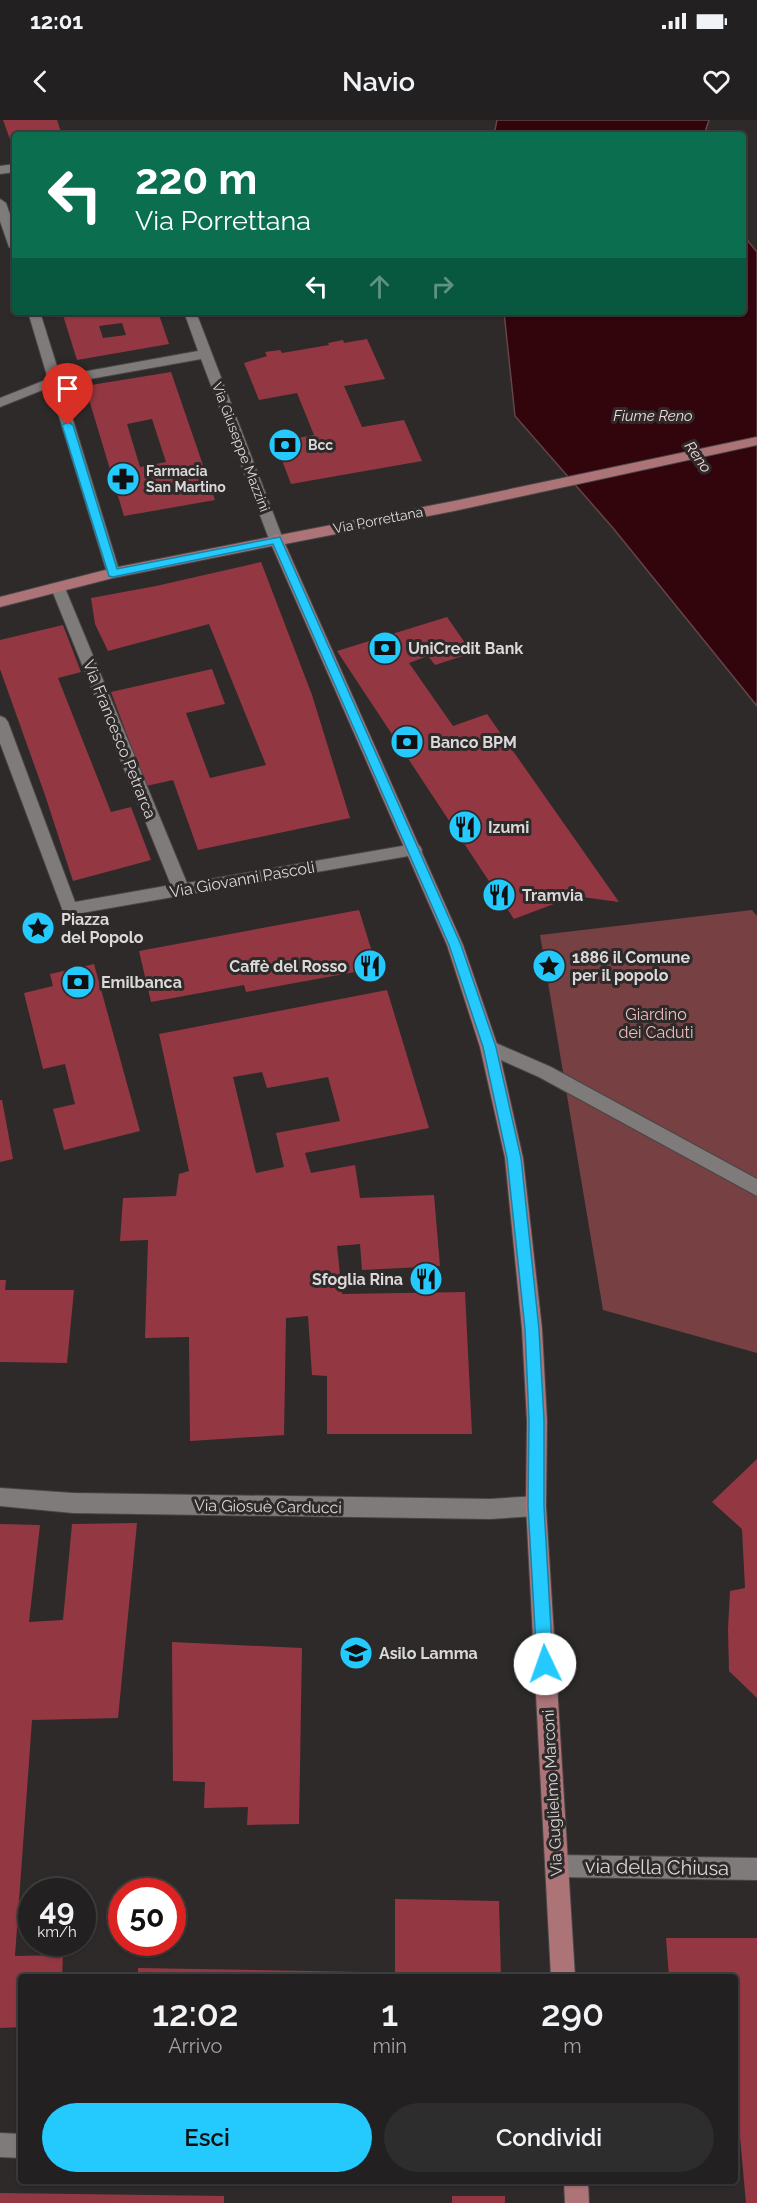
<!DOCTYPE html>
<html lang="it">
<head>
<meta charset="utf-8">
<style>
	body { margin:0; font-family:Raleway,sans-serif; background:#2e2d2d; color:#f1f3f6; height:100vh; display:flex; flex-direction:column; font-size:22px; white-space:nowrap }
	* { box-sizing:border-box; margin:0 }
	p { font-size:20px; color:#a2a3a5 }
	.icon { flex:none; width:33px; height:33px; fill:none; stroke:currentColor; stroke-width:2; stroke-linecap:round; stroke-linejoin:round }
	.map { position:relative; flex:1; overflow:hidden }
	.panel { position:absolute; left:18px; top:1854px; width:720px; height:210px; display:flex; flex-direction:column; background:#222020; border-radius:6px; box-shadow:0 2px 4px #0004,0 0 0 2px #3f3e3e }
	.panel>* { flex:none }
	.hud { position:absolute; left:12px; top:12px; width:734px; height:183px; border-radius:6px; box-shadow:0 2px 4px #0004,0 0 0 2px #3f3e3e; background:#0b6e4f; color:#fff; overflow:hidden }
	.speed { position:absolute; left:18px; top:1758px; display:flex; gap:12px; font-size:30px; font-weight:700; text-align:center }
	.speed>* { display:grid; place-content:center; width:78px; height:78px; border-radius:50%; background:#222020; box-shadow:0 2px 4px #0004,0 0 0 2px #3f3e3e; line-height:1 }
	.speed small { font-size:15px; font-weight:400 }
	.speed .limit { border:9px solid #d22; background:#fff; color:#111 }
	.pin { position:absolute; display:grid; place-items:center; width:51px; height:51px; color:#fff; margin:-62px -26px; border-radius:50% 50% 50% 0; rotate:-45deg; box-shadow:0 0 6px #0007 }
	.pin .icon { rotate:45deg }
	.me { position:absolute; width:66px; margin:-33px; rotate:357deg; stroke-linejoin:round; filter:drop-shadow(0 0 4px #0008) }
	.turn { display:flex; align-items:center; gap:21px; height:126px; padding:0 24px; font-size:27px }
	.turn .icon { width:78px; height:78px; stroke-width:2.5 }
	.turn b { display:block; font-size:42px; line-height:51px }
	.lanes { display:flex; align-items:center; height:57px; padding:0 24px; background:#0003; justify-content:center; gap:30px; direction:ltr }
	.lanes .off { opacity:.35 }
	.eta { display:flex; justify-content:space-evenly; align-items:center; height:102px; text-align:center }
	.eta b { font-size:36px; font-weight:600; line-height:42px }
	.button { display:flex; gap:12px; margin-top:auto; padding:12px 24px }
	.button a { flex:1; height:69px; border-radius:36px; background:#24c9fe; color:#111; font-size:24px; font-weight:600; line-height:69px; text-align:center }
	.button a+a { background:#2e2d2d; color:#f1f3f6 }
	.status { display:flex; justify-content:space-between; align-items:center; height:42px; padding:0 30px; background:#222020; direction:ltr }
	.status svg { height:16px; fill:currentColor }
	header { display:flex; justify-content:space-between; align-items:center; height:78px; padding:0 24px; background:#222020; font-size:27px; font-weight:600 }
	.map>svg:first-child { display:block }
	.green { fill:#774043 }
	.water { fill:#32040c; stroke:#644449; stroke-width:1.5 }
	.building { fill:#933842; fill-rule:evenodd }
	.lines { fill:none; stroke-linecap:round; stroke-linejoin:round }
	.minor-casing { stroke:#494646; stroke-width:2 }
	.major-casing { stroke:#494646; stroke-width:2 }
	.minor { fill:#7f7b7b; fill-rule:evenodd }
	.major { fill:#ad7478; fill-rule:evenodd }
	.route { fill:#24c9fe; stroke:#1783a5; stroke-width:1.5 }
	.labels { text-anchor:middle; stroke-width:6; stroke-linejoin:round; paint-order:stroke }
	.far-poi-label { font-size:14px; font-weight:bold; fill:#dad8d8; stroke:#2e2a2a; text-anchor:start }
	.far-street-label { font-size:14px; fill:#dad8d8; stroke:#2e2a2a }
	.far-water-label { font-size:15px; font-style:italic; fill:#f4d8d9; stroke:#2e2a2a }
	.poi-label { font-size:16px; font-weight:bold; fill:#dad8d8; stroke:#2e2a2a; text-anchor:start }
	.street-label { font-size:16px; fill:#dad8d8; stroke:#2e2a2a }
	.park-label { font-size:16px; fill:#f2bdbe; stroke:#2e2a2a }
	.near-street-label { font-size:20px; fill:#dad8d8; stroke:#2e2a2a }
</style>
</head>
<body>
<div class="status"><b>12:01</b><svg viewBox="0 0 49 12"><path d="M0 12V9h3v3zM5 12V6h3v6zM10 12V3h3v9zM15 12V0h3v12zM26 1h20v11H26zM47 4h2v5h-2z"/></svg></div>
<header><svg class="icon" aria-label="back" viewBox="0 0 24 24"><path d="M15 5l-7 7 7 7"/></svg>Navio<svg class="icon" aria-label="heart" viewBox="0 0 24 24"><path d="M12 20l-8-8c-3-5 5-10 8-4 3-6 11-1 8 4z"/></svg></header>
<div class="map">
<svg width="757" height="2083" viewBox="0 0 757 2083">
	<rect width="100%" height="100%" fill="#2e2a2a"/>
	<path class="green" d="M752,790L757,796V1233L603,1190L540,815Z"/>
	<g class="water">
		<path d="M497,0H709L704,15H494Z"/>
		<path d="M743,115L757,132V586L613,408L515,296L504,192H742Z"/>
	</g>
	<g class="building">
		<path d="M3,0H57L62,15H15V33Z"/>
		<path d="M62,192H158L169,224L77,240ZM122,203L126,215L103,218L99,206Z"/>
		<path d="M367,219L385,259L344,266L362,307L404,300L422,341L291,364L280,335L275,336L270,323L314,315L297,273L259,280L244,243L267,236L265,232L280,230L282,233L329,225L328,223L343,220L344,223Z"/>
		<path d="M171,252L215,380L124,396L85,266ZM152,299L166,342L140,347L127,304Z"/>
		<path d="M261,442L312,575L350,698L198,730L173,660L146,666L111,572L212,549L225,584L186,593L210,658L266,645L209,504L108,531L95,504L91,478L156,466Z"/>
		<path d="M447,497L472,533L435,545L428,536L409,543L453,606L487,594L619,782L575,776L514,799L337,531Z"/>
		<path d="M63,505L81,552L58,558L111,692L131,687L151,740L73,761L45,675L0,549V520Z"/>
		<path d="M359,790L377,848L246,872L244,865L151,882L139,831Z"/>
		<path d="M94,844L140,1011L64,1030L53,989L75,984L65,944L43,949L24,873L53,866L50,854Z"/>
		<path d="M387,870L429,1008L305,1033L311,1053L355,1045L360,1078L434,1075L440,1146L362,1150L360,1124L337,1126L342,1174L465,1172L472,1314H327V1256L312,1255L308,1196L286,1198L284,1315L190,1321L189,1217L145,1218L148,1120L120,1121L123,1078L176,1076L179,1054L189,1051L159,914ZM262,952L267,968L328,957L340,1001L276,1013L284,1047L256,1053L233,957Z"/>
		<path d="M0,980H2L13,1039L0,1042Z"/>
		<path d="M0,1160H6L5,1170H74L67,1243L0,1242Z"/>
		<path d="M757,1339V1578L729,1551L728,1509L730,1471L745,1468L742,1409L712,1382Z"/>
		<path d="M137,1403L118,1598L32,1600L15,1836L63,1835L62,1857H21V1907L0,1908V1404L40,1405L29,1502L63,1500L72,1404Z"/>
		<path d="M172,1522L302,1528L299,1704L247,1705L248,1687L204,1688L205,1662L173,1661Z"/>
		<path d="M395,1779L499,1781L501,1857H395Z"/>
		<path d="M666,1818H757V2083H746L735,1962V1857H669Z"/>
		<path d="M138,1848L361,1852V1857H138Z"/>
		<path d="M0,2073L224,2076V2083H0Z"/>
		<rect x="452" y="2076" width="53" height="7"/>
	</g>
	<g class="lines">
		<defs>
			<g id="minor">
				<path d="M15,44V52L0,54V46Z"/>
				<path d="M0,79L6,83L15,109V131L9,127L0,101Z"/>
				<path d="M28,192H40L60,256L198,231L184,192H196L283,419L281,422H271L269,419L201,239L62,264L120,453L113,458L108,456L50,267L0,287V278L48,259Z"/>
				<path d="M58,463L65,468L187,763L414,724L420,726L422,730L420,734L70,795L64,794L0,623V596L5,598L8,602L75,782L171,765L51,468Z"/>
				<path d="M489,920L551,947L757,1059V1076L539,957L483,932L480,927L483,922Z"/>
				<path d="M0,1368L73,1373L490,1379L536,1376L543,1379L546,1386L543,1393L536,1396L490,1399L73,1393L0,1386Z"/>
				<path d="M556,1735L757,1738V1760L556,1757L548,1754L545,1746L548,1738Z"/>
				<path d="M0,2013L21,2014V2038L0,2037Z"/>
			</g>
			<g id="major">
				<path d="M757,317V325L454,391L285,424L463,825L498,927L523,1038L542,1209L547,1301L546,1386L575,1857H551L526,1386L527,1301L522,1209L505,1038L480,927L447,825L272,426L113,458L0,487V477L113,448L270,417L276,414L280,415L454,381Z"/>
				<path d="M564,2061H588L589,2083H565Z"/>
			</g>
		</defs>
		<use href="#minor" class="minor-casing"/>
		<use href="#major" class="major-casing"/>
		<use href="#minor" class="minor"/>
		<use href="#major" class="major"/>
	</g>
	<path class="route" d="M68,302L73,305L117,449L280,417L461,825L496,927L521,1038L539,1209L544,1300V1386L553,1544L551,1549L545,1552L539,1549L537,1544L528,1386L529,1300L525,1209L507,1038L483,927L449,825L273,424L113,457L109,456L62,305Z"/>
	<defs>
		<symbol id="bank-disc" viewBox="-11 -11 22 22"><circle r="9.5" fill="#24c9fe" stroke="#2e2a2a"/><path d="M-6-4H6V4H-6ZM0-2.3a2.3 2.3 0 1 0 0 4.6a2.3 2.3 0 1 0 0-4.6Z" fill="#111"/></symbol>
		<symbol id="pharmacy-disc" viewBox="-11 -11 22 22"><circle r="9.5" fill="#24c9fe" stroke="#2e2a2a"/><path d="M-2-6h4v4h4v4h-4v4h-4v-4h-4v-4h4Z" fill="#111"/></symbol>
		<symbol id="restaurant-disc" viewBox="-11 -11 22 22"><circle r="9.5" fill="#24c9fe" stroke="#2e2a2a"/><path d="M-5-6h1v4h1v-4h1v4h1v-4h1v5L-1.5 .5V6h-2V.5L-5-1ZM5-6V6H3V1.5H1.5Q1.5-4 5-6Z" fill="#111"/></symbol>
		<symbol id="sight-disc" viewBox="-11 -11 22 22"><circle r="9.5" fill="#24c9fe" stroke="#2e2a2a"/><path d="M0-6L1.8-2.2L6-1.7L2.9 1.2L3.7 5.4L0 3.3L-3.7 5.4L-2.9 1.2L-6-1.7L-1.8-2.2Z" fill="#111"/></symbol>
		<symbol id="school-disc" viewBox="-11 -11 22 22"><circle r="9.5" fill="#24c9fe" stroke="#2e2a2a"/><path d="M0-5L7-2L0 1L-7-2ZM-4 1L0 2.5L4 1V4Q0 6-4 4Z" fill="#111"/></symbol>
	</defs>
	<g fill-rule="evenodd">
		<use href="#bank-disc" x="266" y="306" width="38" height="38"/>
		<use href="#pharmacy-disc" x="104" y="340" width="38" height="38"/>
		<use href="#bank-disc" x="366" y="509" width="38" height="38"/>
		<use href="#bank-disc" x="388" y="603" width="38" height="38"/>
		<use href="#restaurant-disc" x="446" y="688" width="38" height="38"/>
		<use href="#restaurant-disc" x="480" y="756" width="38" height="38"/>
		<use href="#sight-disc" x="19" y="789" width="38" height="38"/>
		<use href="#restaurant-disc" x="351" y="827" width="38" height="38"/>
		<use href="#sight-disc" x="530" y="827" width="38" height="38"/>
		<use href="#bank-disc" x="59" y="843" width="38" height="38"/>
		<use href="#restaurant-disc" x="407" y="1140" width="38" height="38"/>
		<use href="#school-disc" x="337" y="1514" width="38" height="38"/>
	</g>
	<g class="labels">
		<g class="far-poi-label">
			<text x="308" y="330">Bcc</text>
			<text x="146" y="356">Farmacia<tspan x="146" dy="16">San Martino</tspan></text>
		</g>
		<g class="far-street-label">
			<text transform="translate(241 327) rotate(69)" y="5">Via Giuseppe Mazzini</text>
			<text transform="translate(378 400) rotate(-11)" y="5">Via Porrettana</text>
		</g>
		<g class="far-water-label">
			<text x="653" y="301">Fiume Reno</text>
			<text transform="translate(698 337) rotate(55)" y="5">Reno</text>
		</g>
		<g class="poi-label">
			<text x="408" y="534">UniCredit Bank</text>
			<text x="430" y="628">Banco BPM</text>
			<text x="488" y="713">Izumi</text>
			<text x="522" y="781">Tramvia</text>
			<text x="61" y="805">Piazza<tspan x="61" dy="18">del Popolo</tspan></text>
			<text x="572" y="843">1886 il Comune<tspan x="572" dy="18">per il popolo</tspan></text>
			<text x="347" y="852" text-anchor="end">Caffè del Rosso</text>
			<text x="101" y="868">Emilbanca</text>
			<text x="403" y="1165" text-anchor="end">Sfoglia Rina</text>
			<text x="379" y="1539">Asilo Lamma</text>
		</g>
		<g class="street-label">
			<text transform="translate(120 619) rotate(68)" y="6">Via Francesco Petrarca</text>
			<text transform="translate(242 759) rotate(-10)" y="6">Via Giovanni Pascoli</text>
			<text transform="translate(268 1386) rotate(1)" y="6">Via Giosuè Carducci</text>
			<text transform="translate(552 1673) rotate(-93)" y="6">Via Guglielmo Marconi</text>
		</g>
		<g class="park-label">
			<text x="656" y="900">Giardino<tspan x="656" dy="18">dei Caduti</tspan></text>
		</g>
		<g class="near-street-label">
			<text transform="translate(657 1747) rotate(1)" y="7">via della Chiusa</text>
		</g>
	</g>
</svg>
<div class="speed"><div>49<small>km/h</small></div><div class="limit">50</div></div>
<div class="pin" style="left:68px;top:305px;background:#d93025"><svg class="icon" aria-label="arrive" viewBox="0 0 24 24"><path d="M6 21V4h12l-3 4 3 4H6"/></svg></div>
<svg class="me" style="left:545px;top:1544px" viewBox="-20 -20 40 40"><circle r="19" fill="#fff"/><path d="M0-13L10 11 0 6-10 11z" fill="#24c9fe"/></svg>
<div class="hud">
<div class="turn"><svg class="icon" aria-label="left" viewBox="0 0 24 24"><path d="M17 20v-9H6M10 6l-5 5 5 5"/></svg><div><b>220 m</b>Via Porrettana</div></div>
<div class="lanes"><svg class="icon" aria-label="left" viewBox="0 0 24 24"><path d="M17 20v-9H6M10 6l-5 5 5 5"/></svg><svg class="icon off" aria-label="ahead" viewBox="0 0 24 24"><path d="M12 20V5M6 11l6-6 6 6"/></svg><svg class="icon off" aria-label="right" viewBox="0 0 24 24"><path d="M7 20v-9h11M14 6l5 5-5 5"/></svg></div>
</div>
<section class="panel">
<div class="eta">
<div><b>12:02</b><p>Arrivo</p></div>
<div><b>1</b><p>min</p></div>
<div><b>290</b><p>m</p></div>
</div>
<div class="button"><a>Esci</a><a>Condividi</a></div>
</section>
</div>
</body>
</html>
